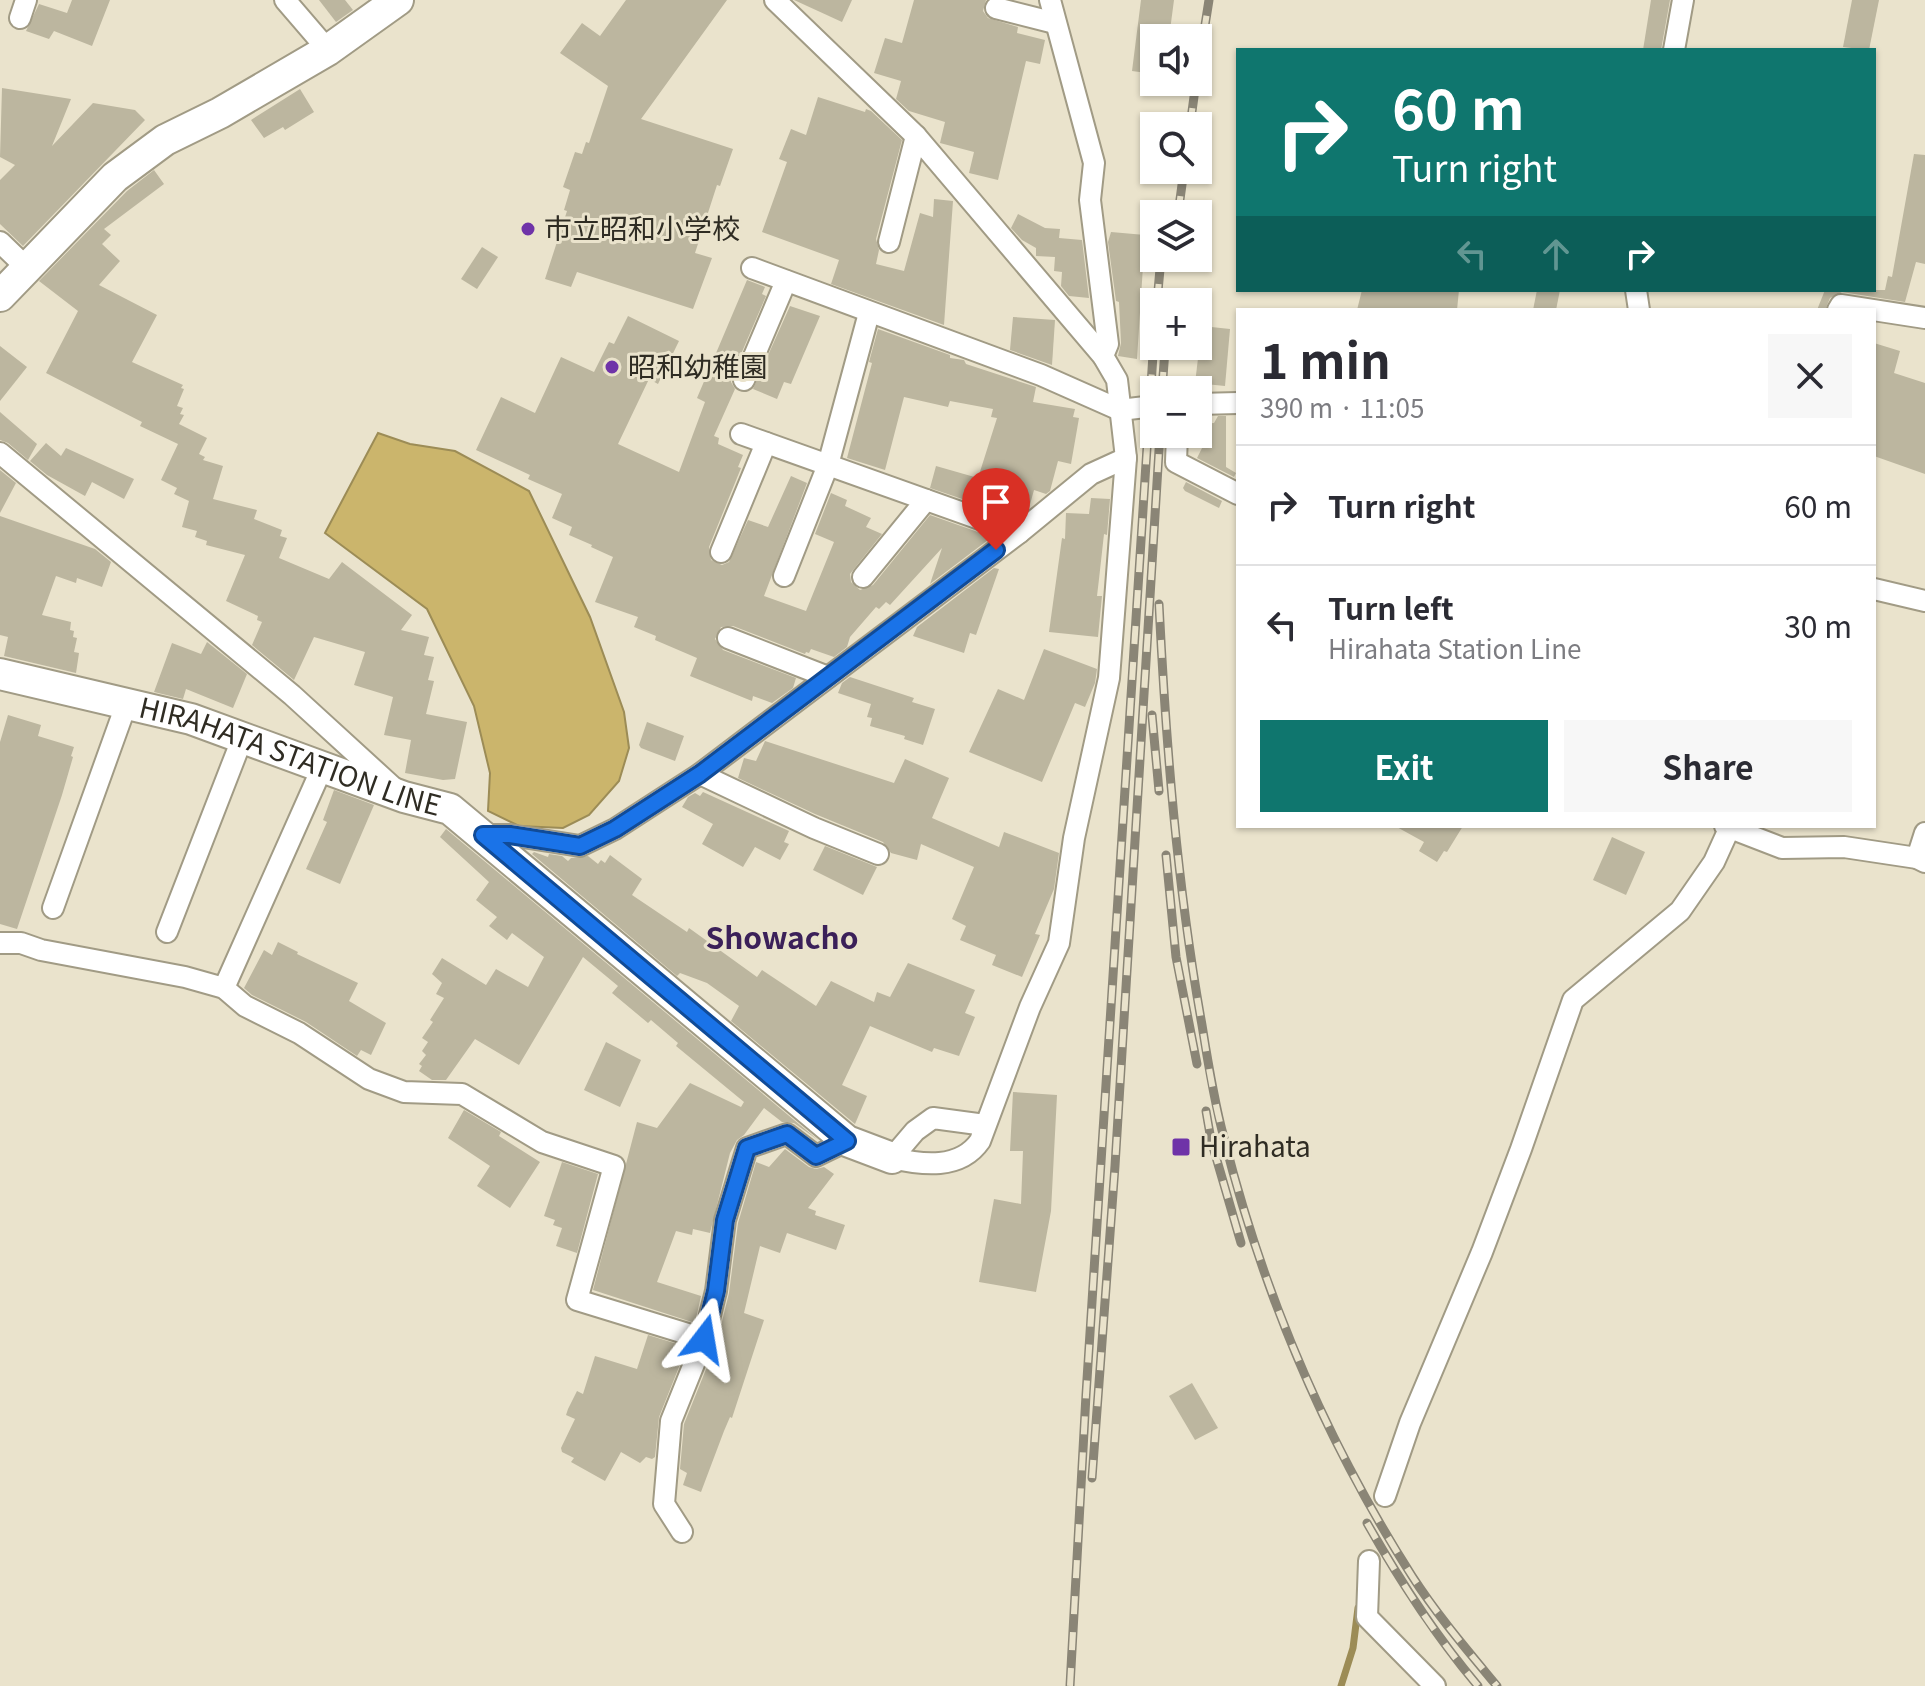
<!DOCTYPE html>
<html lang="en">
<head>
<meta charset="utf-8">
<style>
	body { margin:0; font-family:Georgia,"Noto Sans JP",serif; background:#f7f7f7; color:#2b2b33; height:100vh; display:flex; flex-direction:column; font-size:30px; white-space:nowrap }
	* { box-sizing:border-box; margin:0 }
	p { font-size:26px; color:#7c7c81 }
	.icon { flex:none; width:44px; height:44px; fill:none; stroke:currentColor; stroke-width:2; stroke-linecap:round; stroke-linejoin:round }
	.map { position:relative; flex:1; overflow:hidden }
	.details { position:absolute; left:1236px; top:308px; width:640px; height:520px; display:flex; flex-direction:column; background:#fff; border-radius:0px; box-shadow:0 2px 6px #0004 }
	.details>* { flex:none }
	.top-card { position:absolute; left:1236px; top:48px; width:640px; height:244px; border-radius:0px; box-shadow:0 2px 6px #0004; background:#0f766e; color:#fff; overflow:hidden }
	.controls { position:absolute; left:1140px; top:24px; display:grid; gap:16px }
	.controls a { display:grid; place-items:center; width:72px; height:72px; border-radius:0px; background:#fff; box-shadow:0 2px 6px #0004; font-size:40px }
	.pin { position:absolute; display:grid; place-items:center; width:68px; height:68px; color:#fff; margin:-82px -34px; border-radius:50% 50% 50% 0; rotate:-45deg; box-shadow:0 0 8px #0007 }
	.pin .icon { rotate:45deg }
	.me { position:absolute; width:88px; margin:-44px; rotate:14deg; stroke-linejoin:round; filter:drop-shadow(0 0 6px #0008) }
	.turn { display:flex; align-items:center; gap:28px; height:168px; padding:0 24px; font-size:36px }
	.turn .icon { width:104px; height:104px; stroke-width:2.5 }
	.turn b { display:block; font-size:56px; line-height:68px }
	.lanes { display:flex; align-items:center; height:76px; padding:0 24px; background:#0003; justify-content:center; gap:40px; direction:ltr }
	.lanes .off { opacity:.35 }
	.round { display:grid; place-items:center; flex:none; width:84px; height:84px; border-radius:0px; background:#f7f7f7 }
	.summary { display:flex; align-items:center; justify-content:space-between; height:136px; padding:0 24px }
	h1 { font-size:48px; font-weight:700; line-height:60px }
	.cta { display:flex; gap:16px; margin-top:auto; padding:16px 24px }
	.cta a { flex:1; height:92px; border-radius:0px; background:#0f766e; color:#fff; font-size:32px; font-weight:700; line-height:92px; text-align:center }
	.cta a+a { background:#f7f7f7; color:#2b2b33 }
	ul { padding:0; list-style:none }
	li { display:flex; align-items:center; gap:24px; height:120px; padding:0 24px; border-top:2px solid #e1e1e2 }
	li div { flex:1 }
	li b { display:block; font-size:30px }
	li em { font-style:normal }
	.map>svg:first-child { display:block }
	.water { fill:#cbb56c; stroke:#9c8c56; stroke-width:2 }
	.lines { fill:none; stroke-linecap:round; stroke-linejoin:round }
	.stream { stroke:#9c8c56; stroke-width:7 }
	.building { fill:#bcb69f }
	.street-casing { stroke:#a19b85; stroke-width:24 }
	.secondary-casing { stroke:#a19b85; stroke-width:34 }
	.street { stroke:#fff; stroke-width:20 }
	.secondary { stroke:#fff; stroke-width:30 }
	.rail-casing { stroke:#8a8576; stroke-width:9 }
	.rail { stroke:#eae3cc; stroke-width:6; stroke-dasharray:18; stroke-linecap:butt }
	.route-casing { stroke:#114b97; stroke-width:20 }
	.route { stroke:#1a73e8; stroke-width:14 }
	.poi-dot { fill:#6f33a8; stroke:#eae3cc; stroke-width:3 }
	.labels { text-anchor:middle; stroke-width:6; stroke-linejoin:round; paint-order:stroke }
	.poi-label { font-size:28px; fill:#2f2c23; stroke:#eae3cc; text-anchor:start }
	.street-label { font-size:28px; fill:#2f2c23; stroke:#eae3cc }
	.neighbourhood-label { font-size:30px; font-weight:bold; fill:#3b2059; stroke:#eae3cc }
</style>
</head>
<body>
<div class="map">
<svg width="1925" height="1686" viewBox="0 0 1925 1686">
	<rect width="100%" height="100%" fill="#eae3cc"/>
	<path class="water" d="M378,433L410,444L455,451L529,491L590,617L624,712L629,748L619,781L589,815L563,828L519,826L488,811L490,773L474,706L427,609L325,533Z"/>
	<g class="lines">
		<path class="stream" d="M1341,1686L1353,1648L1358,1608"/>
	</g>
	<g class="building">
		<path d="M72,0H110L92,46L54,31L49,39L26,31L39,4L67,13Z"/>
		<path d="M319,0H345L353,10L336,22Z"/>
		<path d="M626,0H727L641,119L733,149L720,186L717,185L695,253L712,258L693,309L577,272L571,287L545,279L567,211L564,210L570,190L563,187L575,152L582,154L586,142L589,143L608,86L560,53L582,23L600,36Z"/>
		<path d="M794,0H852L842,22Z"/>
		<path d="M914,0H986L983,11L988,18L1018,27L1017,33L1045,40L1040,64L1026,61L998,180L969,173L974,152L940,143L945,122L909,111L896,99L901,81L874,73L885,38L902,43Z"/>
		<path d="M1141,0H1174L1169,38H1154V74L1132,71Z"/>
		<path d="M1651,0H1670L1661,50H1643Z"/>
		<path d="M1852,0H1879L1869,50L1843,47Z"/>
		<path d="M2,88L71,99L52,146L93,103L135,110L145,120L23,246L0,224V180L15,165L0,157Z"/>
		<path d="M300,89L314,112L285,130L283,127L264,138L251,120Z"/>
		<path d="M818,97L865,112L866,109L871,111L902,140L876,239L879,250L876,264L904,271L920,213L933,217L934,199L953,201L944,325L831,284L839,260L762,232L787,162L779,159L791,129L806,135Z"/>
		<path d="M1914,154L1925,155V264L1916,262L1905,302L1842,292L1830,298L1825,310H1817L1825,290H1885L1888,276L1892,277Z"/>
		<path d="M154,170L164,184L104,229L111,235L102,244L120,261L99,285L157,315L132,362L183,385L181,388L184,389L177,406L183,408L180,414L184,415L179,424L207,438L199,454L205,457L203,460L223,466L213,499L257,510L254,519L282,530L280,536L287,538L279,558L329,579L342,562L412,615L401,630L429,637L424,655L434,657L428,680L434,681L426,714L467,722L455,779L443,780L405,773L411,740L384,735L393,697L354,685L365,652L314,637L294,680L252,645L262,622L257,620L258,616L226,601L245,555L206,545L207,541L195,537L197,531L182,527L189,501L174,494L177,488L161,480L178,444L140,426L142,422L46,373L78,311L39,281L127,191Z"/>
		<path d="M1018,214L1045,228L1060,229L1059,238L1082,240L1089,298L1069,296L1061,286L1062,272L1054,271L1055,257L1036,256V248L1022,240L1011,228Z"/>
		<path d="M1111,232L1145,235L1137,359L1118,356L1121,343L1119,302L1116,301L1108,242Z"/>
		<path d="M482,247L498,257L477,289L461,279Z"/>
		<path d="M747,280L765,287L762,294L766,296L732,375L731,382L735,389L714,436L719,438L718,444L743,455L738,467L741,468L709,547L711,560L722,565L729,562L748,520L768,527L791,476L807,483L764,596L806,611L834,542L815,534L831,493L847,500L845,506L871,518L866,527L882,534L850,574L851,582L860,590L873,585L930,515L992,537L930,584L942,548L890,605L886,602L879,609L876,607L850,637L847,647L834,657L811,649L809,653L806,652L805,654L733,626L721,627L715,639L723,650L796,678L793,688L772,703L753,696L752,701L690,676L697,658L655,640L656,636L634,627L638,617L595,602L613,557L591,547L592,545L569,535L572,527L552,518L562,494L528,479L530,475L476,450L501,397L535,413L561,357L594,372L609,342L614,344L628,316L679,341L658,384L649,379L618,444L679,472L705,402L697,398Z"/>
		<path d="M1362,290H1459L1457,310H1357Z"/>
		<path d="M1537,290H1560L1556,310H1533Z"/>
		<path d="M790,306L820,316L791,384L784,382L777,399L753,389Z"/>
		<path d="M1013,317L1055,320L1052,365L1010,350Z"/>
		<path d="M1202,326L1230,329L1225,386L1195,383Z"/>
		<path d="M878,329L950,355V358L964,360L966,364L1036,387L1033,402L1075,409L1073,417L1079,418L1071,464L1058,461L1050,491L1046,494L1034,490L1029,508L1020,515L1011,512L1009,515L930,488L936,466L978,478L997,418L991,417L993,409L950,401L948,407L904,397L885,470L847,458L872,363L869,362Z"/>
		<path d="M1874,343L1900,351L1894,373L1925,383V474L1874,456Z"/>
		<path d="M0,346L27,367L0,401Z"/>
		<path d="M0,412L37,444L28,460L8,443L0,440Z"/>
		<path d="M1218,416H1226V467L1236,473L1234,477L1197,458L1203,446H1198V424L1214,423Z"/>
		<path d="M46,443L61,456L66,448L134,479L124,499L92,482L85,496L47,475L30,461Z"/>
		<path d="M0,470L16,483L0,513Z"/>
		<path d="M1186,482L1222,501L1219,508L1185,491L1183,488Z"/>
		<path d="M1091,498L1110,499L1107,535L1104,534L1099,579L1097,596H1102L1098,637L1049,632L1062,538L1065,539L1066,513L1089,514Z"/>
		<path d="M0,516L95,549L111,562L102,587L77,578L76,583L56,576L42,615L71,622L70,630L74,631L73,637L77,638L74,652L79,653L76,673L4,656L8,637L0,635Z"/>
		<path d="M994,568L999,569L976,635L970,633L964,653L913,636L917,627Z"/>
		<path d="M207,642L247,674L233,708L186,689L183,699L154,692L172,643L201,654Z"/>
		<path d="M1044,649L1097,669L1095,683L1085,707L1075,703L1042,782L969,752L998,689L1024,700Z"/>
		<path d="M850,677L914,698L912,702L935,709L923,745L904,739L905,736L870,726L872,718L867,717L871,704L838,693L842,683Z"/>
		<path d="M8,715L41,725L38,736L74,747L71,756L73,757L62,795L17,929L0,924V742Z"/>
		<path d="M647,722L684,736L675,761L641,748L639,745Z"/>
		<path d="M765,741L894,783L905,759L949,778L932,818L999,847L1004,832L1059,853L1054,889L1035,934L1040,935L1022,977L992,965L996,955L960,940L966,926L952,919L974,867L921,844L917,860L891,853L883,842L815,814L738,778L744,758L756,761Z"/>
		<path d="M334,790L374,805L340,884L306,869L327,822L323,820Z"/>
		<path d="M703,792L789,831L784,842L789,844L780,860L755,847L743,867L702,844L713,824L682,807L688,797L695,793L700,796Z"/>
		<path d="M1395,826H1463L1447,852L1444,851L1437,862L1419,851L1424,842Z"/>
		<path d="M446,829L818,1140L794,1123L782,1122L764,1108L744,1135L737,1140L730,1153L710,1233L693,1229L692,1235L676,1231L657,1282L701,1296L695,1323L593,1290L637,1122L657,1128L690,1083L741,1107L744,1102L676,1046L678,1043L651,1020L648,1023L612,993L618,986L583,957L519,1065L475,1039L446,1080H432L419,1071L422,1066L419,1064L426,1055L422,1051L428,1042L422,1038L433,1022L430,1020L444,998L436,994L442,983L432,974L442,958L486,985L496,969L528,987L544,957L512,933L507,940L489,926L497,917L476,900L489,882L440,837Z"/>
		<path d="M1612,837L1645,852L1626,895L1593,880Z"/>
		<path d="M825,846L877,867L863,895L813,870Z"/>
		<path d="M534,852L548,857L549,854L562,856L568,861L571,858L588,856L598,864L601,860L605,863L610,855L642,879L632,895L687,932L689,928L757,977L762,970L816,1006L831,981L874,1002L877,992L890,997L908,963L975,990L965,1013L975,1017L959,1056L934,1048L932,1052L870,1026L842,1085L867,1096L855,1124L731,1021L739,1006L707,983L680,973L677,976L532,854Z"/>
		<path d="M278,942L298,952L297,954L358,983L349,1001L386,1023L371,1055L361,1050L357,1056L306,1022L252,995L244,988L264,950L272,955Z"/>
		<path d="M606,1042L641,1060L620,1107L584,1090Z"/>
		<path d="M1013,1092L1057,1095L1051,1211L1036,1292L979,1282L994,1199L1021,1204L1023,1151H1010Z"/>
		<path d="M464,1110L501,1132L499,1136L540,1162L510,1208L477,1186L490,1166L448,1138Z"/>
		<path d="M785,1149L809,1167L816,1169L824,1167L834,1174L808,1208L816,1211L815,1215L845,1225L836,1250L787,1233L780,1253L760,1246L744,1313L764,1320L732,1418L730,1417L724,1431L701,1492L683,1485L687,1473L680,1469L684,1424L717,1342L729,1293L738,1223L756,1162L769,1167Z"/>
		<path d="M562,1162L598,1174L577,1253L556,1246L562,1228L553,1225L555,1220L544,1216Z"/>
		<path d="M648,1335L687,1347L659,1417L655,1457L652,1459L646,1457L640,1463L621,1452L605,1481L571,1462L574,1458L562,1452L561,1448L575,1419L566,1415L568,1409L577,1391L583,1394L595,1356L637,1369Z"/>
		<path d="M1192,1383L1218,1428L1195,1440L1169,1396Z"/>
	</g>
	<g class="lines">
		<defs>
			<g id="street">
				<path d="M285,0L328,50"/>
				<path d="M775,0L916,136L1103,356L1117,380L1126,458L1109,678L1074,838L1059,943L1030,1007L980,1141C960,1170 922,1165 892,1158L915,1131L933,1118L985,1125"/>
				<path d="M1050,0L1094,163L1090,200L1108,344L1103,356"/>
				<path d="M996,8L1055,23"/>
				<path d="M20,18L26,0"/>
				<path d="M1674,50L1683,0"/>
				<path d="M0,242L27,268"/>
				<path d="M889,242L916,136"/>
				<path d="M752,268L1041,375L1120,410L1154,406"/>
				<path d="M1636,290L1639,310"/>
				<path d="M1838,310L1841,305L1925,318"/>
				<path d="M744,380L786,281"/>
				<path d="M1198,404L1238,403"/>
				<path d="M741,434L1019,533"/>
				<path d="M1177,434L1176,462L1238,494"/>
				<path d="M0,453L292,695L396,790"/>
				<path d="M721,552L766,443"/>
				<path d="M784,576L828,465L869,313"/>
				<path d="M863,577L926,500"/>
				<path d="M1874,589L1925,601"/>
				<path d="M728,638L828,677"/>
				<path d="M700,774L814,828L878,854"/>
				<path d="M1725,826L1782,848L1844,847L1917,858L1925,862"/>
				<path d="M483,835H510L580,846L615,829L700,774L1019,533L1091,474L1126,458"/>
				<path d="M1917,858L1925,833"/>
				<path d="M53,908L126,705"/>
				<path d="M167,932L242,739"/>
				<path d="M0,943H21L41,950L185,977L224,988L245,1006L299,1033L369,1079L404,1092L462,1094L542,1142L614,1166L577,1300L704,1339"/>
				<path d="M224,988L322,768"/>
				<path d="M1385,1496L1410,1423L1482,1252L1521,1149L1573,1000L1680,911L1714,862L1729,829"/>
				<path d="M682,1532L664,1504L671,1421L704,1339L716,1291L725,1220L747,1148L787,1134L816,1156L847,1141"/>
				<path d="M1369,1561L1367,1617L1435,1686"/>
			</g>
			<g id="secondary">
				<path d="M0,296L115,177L165,140L220,113L328,50L398,0"/>
				<path id="s1" d="M0,674L191,719L404,797L450,809L847,1141L892,1158"/>
			</g>
		</defs>
		<use href="#street" class="street-casing"/>
		<use href="#secondary" class="secondary-casing"/>
		<use href="#street" class="street"/>
		<use href="#secondary" class="secondary"/>
		<defs>
			<g id="rail">
				<path d="M1198,69L1209,0"/>
				<path d="M1190,126L1196,82"/>
				<path d="M1178,214L1184,170"/>
				<path d="M1157,302L1161,258"/>
				<path d="M1162,390L1165,350"/>
				<path d="M1159,604C1166,745 1177,885 1202,1025C1208,1063 1214,1101 1224,1138C1263,1293 1326,1441 1412,1576C1437,1615 1468,1651 1497,1686"/>
				<path d="M1152,715L1159,791"/>
				<path d="M1166,855L1176,957L1197,1064"/>
				<path d="M1206,1111L1211,1140L1241,1243"/>
				<path d="M1092,1478L1115,1166L1160,434"/>
				<path d="M1367,1523C1400,1581 1435,1635 1478,1686"/>
				<path d="M1070,1686L1086,1395L1154,339"/>
			</g>
		</defs>
		<use href="#rail" class="rail-casing"/>
		<use href="#rail" class="rail"/>
	</g>
	<g class="lines">
		<defs>
			<path id="route" d="M704,1339L716,1291L725,1220L747,1148L787,1134L816,1156L847,1141L483,835H510L580,846L615,829L700,774L996,550"/>
		</defs>
		<use href="#route" class="route-casing"/>
		<use href="#route" class="route"/>
	</g>
	<g class="poi-dot">
		<circle cx="528" cy="229" r="8"/>
		<circle cx="612" cy="367" r="8"/>
		<rect x="1171" y="1137" width="20" height="20" rx="4"/>
	</g>
	<g class="labels">
		<g class="poi-label">
			<text x="544" y="239">市立昭和小学校</text>
			<text x="628" y="377">昭和幼稚園</text>
			<text x="1199" y="1157">Hirahata</text>
		</g>
		<g class="street-label">
			<text dy="10" stroke="none"><textPath href="#s1" startOffset="302">HIRAHATA STATION LINE</textPath></text>
		</g>
		<g class="neighbourhood-label">
			<text x="782" y="949">Showacho</text>
		</g>
	</g>
</svg>
<div class="controls">
<a><svg class="icon" aria-label="sound" viewBox="0 0 24 24"><path d="M4 9h4l5-4v14l-5-4H4zM17 9q2 3 0 6"/></svg></a>
<a><svg class="icon" aria-label="search" viewBox="0 0 24 24"><circle cx="10" cy="10" r="6"/><path d="M15 15l6 6"/></svg></a>
<a><svg class="icon" aria-label="layers" viewBox="0 0 24 24"><path d="M12 4l9 5-9 5-9-5zM3 14l9 5 9-5"/></svg></a>
<a>+</a>
<a>−</a>
</div>
<div class="pin" style="left:996px;top:550px;background:#d93025"><svg class="icon" aria-label="arrive" viewBox="0 0 24 24"><path d="M6 21V4h12l-3 4 3 4H6"/></svg></div>
<svg class="me" style="left:704px;top:1339px" viewBox="-20 -20 40 40"><path d="M0-17L14 15 0 8-14 15z" fill="#1a73e8" stroke="#fff" stroke-width="4"/></svg>
<div class="top-card">
<div class="turn"><svg class="icon" aria-label="right" viewBox="0 0 24 24"><path d="M7 20v-9h11M14 6l5 5-5 5"/></svg><div><b>60 m</b>Turn right</div></div>
<div class="lanes"><svg class="icon off" aria-label="left" viewBox="0 0 24 24"><path d="M17 20v-9H6M10 6l-5 5 5 5"/></svg><svg class="icon off" aria-label="ahead" viewBox="0 0 24 24"><path d="M12 20V5M6 11l6-6 6 6"/></svg><svg class="icon" aria-label="right" viewBox="0 0 24 24"><path d="M7 20v-9h11M14 6l5 5-5 5"/></svg></div>
</div>
<section class="details">
<div class="summary"><div><h1>1 min</h1><p>390 m · 11:05</p></div><a class="round"><svg class="icon" aria-label="close" viewBox="0 0 24 24"><path d="M6 6l12 12M18 6L6 18"/></svg></a></div>
<ul>
<li><svg class="icon" aria-label="right" viewBox="0 0 24 24"><path d="M7 20v-9h11M14 6l5 5-5 5"/></svg><div><b>Turn right</b></div><em>60 m</em></li>
<li><svg class="icon" aria-label="left" viewBox="0 0 24 24"><path d="M17 20v-9H6M10 6l-5 5 5 5"/></svg><div><b>Turn left</b><p>Hirahata Station Line</p></div><em>30 m</em></li>
</ul>
<div class="cta"><a>Exit</a><a>Share</a></div>
</section>
</div>
</body>
</html>
